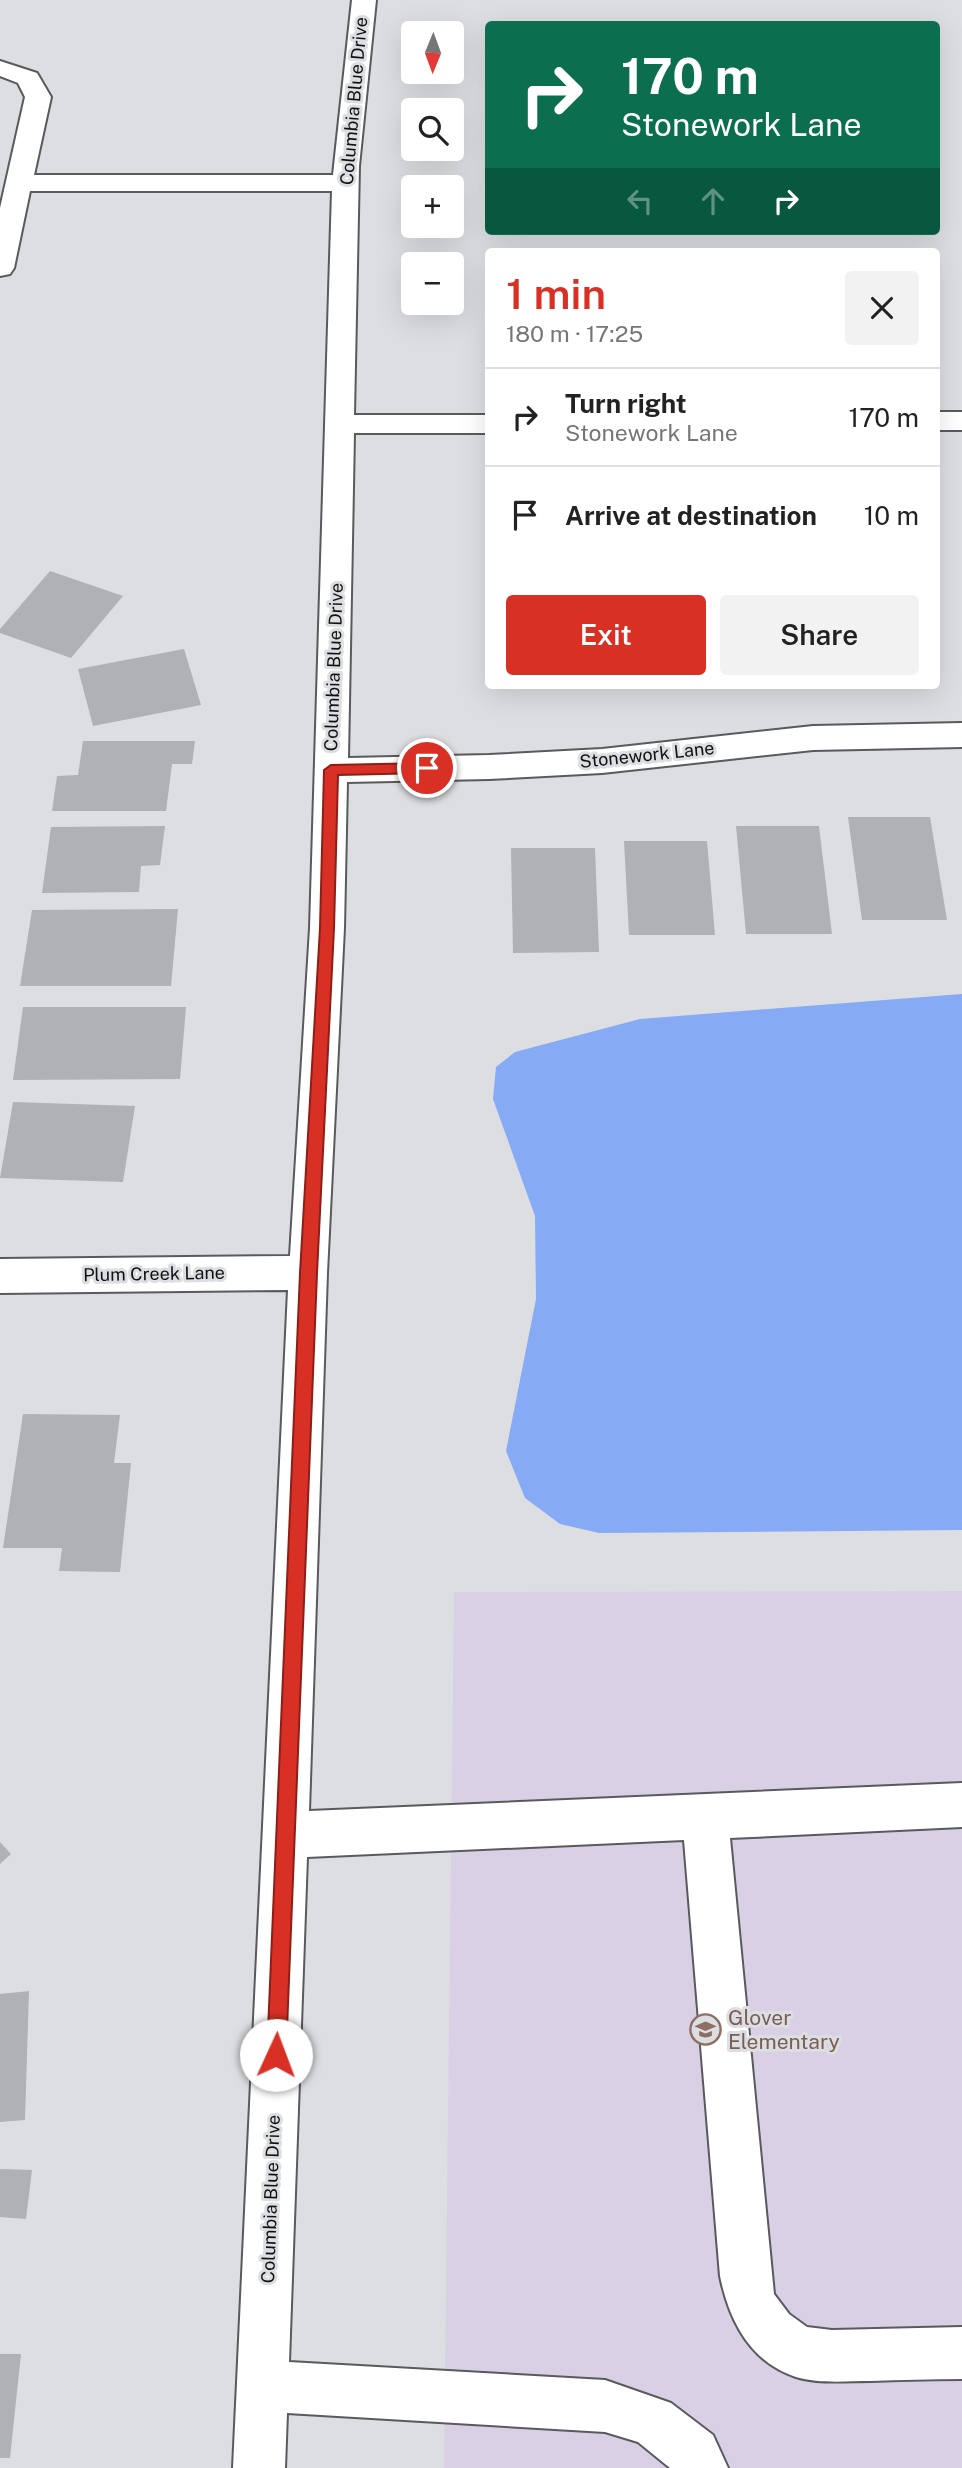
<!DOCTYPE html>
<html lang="en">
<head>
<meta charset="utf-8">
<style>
	body { margin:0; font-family:"Public Sans",sans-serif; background:#f2f2f2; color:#222; height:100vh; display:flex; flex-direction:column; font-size:26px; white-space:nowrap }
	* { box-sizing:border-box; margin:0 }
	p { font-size:23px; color:#767676 }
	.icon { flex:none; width:38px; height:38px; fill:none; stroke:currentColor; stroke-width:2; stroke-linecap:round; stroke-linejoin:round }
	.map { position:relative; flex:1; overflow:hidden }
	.side { position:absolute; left:485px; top:248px; width:455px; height:441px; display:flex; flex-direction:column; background:#fff; border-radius:7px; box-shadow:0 7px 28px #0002 }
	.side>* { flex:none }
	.top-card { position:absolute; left:485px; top:21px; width:455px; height:214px; border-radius:7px; box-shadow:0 7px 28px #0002; background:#0b6e4f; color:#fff; overflow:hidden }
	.needle { width:46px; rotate:181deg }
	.tools { position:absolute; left:401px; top:21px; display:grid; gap:14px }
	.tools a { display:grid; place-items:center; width:63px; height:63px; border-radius:7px; background:#fff; box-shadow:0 7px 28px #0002; font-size:35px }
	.pin { position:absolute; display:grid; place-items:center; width:60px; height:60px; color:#fff; margin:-30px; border:4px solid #fff; border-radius:50%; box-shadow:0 2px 7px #0007 }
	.me { position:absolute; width:77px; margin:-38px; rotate:2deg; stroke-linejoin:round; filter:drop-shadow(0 0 5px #0008) }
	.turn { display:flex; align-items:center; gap:24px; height:147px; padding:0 21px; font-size:32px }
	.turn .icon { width:91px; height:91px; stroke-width:2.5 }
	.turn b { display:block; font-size:49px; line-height:60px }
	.lanes { display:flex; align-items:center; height:66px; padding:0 21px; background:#0003; justify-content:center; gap:35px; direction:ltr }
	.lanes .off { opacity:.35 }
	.round { display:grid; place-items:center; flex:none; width:74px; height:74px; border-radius:7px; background:#f2f2f2 }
	.summary { display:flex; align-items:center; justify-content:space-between; height:119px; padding:0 21px }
	h1 { font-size:42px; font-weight:600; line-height:52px; color:#d93025 }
	.primary-button { display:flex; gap:14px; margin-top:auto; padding:14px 21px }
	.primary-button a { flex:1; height:80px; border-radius:7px; background:#d93025; color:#fff; font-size:28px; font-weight:600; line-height:80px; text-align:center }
	.primary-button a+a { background:#f2f2f2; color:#222 }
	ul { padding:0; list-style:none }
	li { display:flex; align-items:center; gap:21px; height:98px; padding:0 21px; border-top:2px solid #e0e0e0 }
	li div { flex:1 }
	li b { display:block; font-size:26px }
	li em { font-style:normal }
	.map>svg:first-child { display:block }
	.education { fill:#d9d0e5 }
	.water { fill:#87aaf4 }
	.building { fill:#afb1b5 }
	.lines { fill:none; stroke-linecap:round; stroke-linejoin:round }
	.minor-casing { stroke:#585a5d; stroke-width:4 }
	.minor { fill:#fff; fill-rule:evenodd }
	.route { fill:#d93025; stroke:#8d1f18; stroke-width:2 }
	.labels { text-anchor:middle; stroke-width:6; stroke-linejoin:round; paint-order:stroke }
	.street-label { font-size:18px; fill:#101112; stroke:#dcdee2 }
	.near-education-label { font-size:21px; fill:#785e54; stroke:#dcdee2; text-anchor:start }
</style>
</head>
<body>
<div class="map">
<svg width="962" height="2468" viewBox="0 0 962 2468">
	<rect width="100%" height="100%" fill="#dcdee2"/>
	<path class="education" d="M962,1591V2468H444L454,1592Z"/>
	<path class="water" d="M962,994V1530L599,1533L560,1524L525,1498L506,1451L536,1299L535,1216L493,1099L496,1067L515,1052L640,1019Z"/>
	<g class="building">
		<path d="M50,571L123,596L71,658L0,633V629Z"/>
		<path d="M184,649L201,705L93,726L78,669Z"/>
		<path d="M83,741H195L192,764H172L166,811H52L57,776L78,775Z"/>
		<path d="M848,817H930L947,920H862Z"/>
		<path d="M165,826L160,865L141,866L139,892L42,893L51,827Z"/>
		<path d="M736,826H819L832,934H746Z"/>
		<path d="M624,841H707L715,935H629Z"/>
		<path d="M511,848H595L599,952L513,953Z"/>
		<path d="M178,909L171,986H20L32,910Z"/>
		<path d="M23,1007H186L180,1079L13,1080Z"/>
		<path d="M13,1102L135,1106L123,1182L0,1178Z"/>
		<path d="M23,1414L120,1415L114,1463H131L120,1572L59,1571L62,1548H3Z"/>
		<path d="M0,1842L11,1854L0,1864Z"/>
		<path d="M29,1991L25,2120L0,2122V1994Z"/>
		<path d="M0,2169L32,2170L26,2219L0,2217Z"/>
		<path d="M0,2354H21L10,2458H0Z"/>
	</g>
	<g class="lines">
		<defs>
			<g id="minor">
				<path d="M352,0H376L359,166L354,415H488V433H354L348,758L489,755L602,749L813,726L962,723V747L813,750L602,773L489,779L347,782L344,928L327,1273L309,1811L962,1783V1827L730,1838L774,2294L789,2314L807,2327L832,2330L962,2327V2379C932,2379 901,2380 871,2381C847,2381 819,2384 796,2377C750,2362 729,2320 720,2276L684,1840L307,1857L289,2362L605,2380L671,2403L713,2435L728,2468H670L638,2442L605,2432L287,2413L285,2468H233L288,1290L0,1293V1259L290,1256L310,928L332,191H30L14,268L10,274L0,276V208L25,97L18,83L0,76V61L37,73L51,97L34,175H333Z"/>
				<rect x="936" y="412" width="26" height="18"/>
			</g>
		</defs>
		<use href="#minor" class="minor-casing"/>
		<use href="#minor" class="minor"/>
	</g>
	<path class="route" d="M427,763L434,768L427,773L338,775L334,928L317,1273L286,2055L284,2062L276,2065L269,2062L267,2055L300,1273L320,928L324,770L331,765Z"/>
	<defs>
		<symbol id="school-ring" viewBox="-11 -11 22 22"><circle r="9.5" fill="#dcdee2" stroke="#8d6e63" stroke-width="1.5"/><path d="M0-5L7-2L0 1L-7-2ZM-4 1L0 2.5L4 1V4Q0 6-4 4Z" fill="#8d6e63"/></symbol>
	</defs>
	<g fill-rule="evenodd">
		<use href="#school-ring" x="688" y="2012" width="35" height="35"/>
	</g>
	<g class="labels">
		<g class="street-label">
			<text transform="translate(354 101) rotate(-85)" y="6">Columbia Blue Drive</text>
			<text transform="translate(334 667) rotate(-88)" y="6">Columbia Blue Drive</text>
			<text transform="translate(647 755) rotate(-6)" y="6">Stonework Lane</text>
			<text transform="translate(154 1274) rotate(-1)" y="6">Plum Creek Lane</text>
			<text transform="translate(271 2199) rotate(-88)" y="6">Columbia Blue Drive</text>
		</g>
		<g class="near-education-label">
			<text x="728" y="2025">Glover<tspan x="728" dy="24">Elementary</tspan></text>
		</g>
	</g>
</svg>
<div class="tools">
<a><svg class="needle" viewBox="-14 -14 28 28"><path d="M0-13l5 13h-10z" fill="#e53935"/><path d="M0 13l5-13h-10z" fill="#767676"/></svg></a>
<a><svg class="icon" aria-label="search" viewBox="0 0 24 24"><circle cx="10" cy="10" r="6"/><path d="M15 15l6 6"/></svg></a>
<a>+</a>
<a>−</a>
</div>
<div class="pin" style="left:427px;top:768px;background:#d93025"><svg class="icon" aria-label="arrive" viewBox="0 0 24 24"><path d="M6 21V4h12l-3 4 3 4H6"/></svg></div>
<svg class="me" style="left:276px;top:2055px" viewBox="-20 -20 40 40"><circle r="19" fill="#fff"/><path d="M0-13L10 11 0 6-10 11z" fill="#d93025"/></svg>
<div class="top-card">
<div class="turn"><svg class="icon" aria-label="right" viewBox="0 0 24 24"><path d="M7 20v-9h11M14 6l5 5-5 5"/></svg><div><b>170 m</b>Stonework Lane</div></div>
<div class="lanes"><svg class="icon off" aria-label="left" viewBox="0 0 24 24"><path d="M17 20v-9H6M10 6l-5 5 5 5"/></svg><svg class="icon off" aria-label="ahead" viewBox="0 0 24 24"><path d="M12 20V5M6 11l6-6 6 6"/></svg><svg class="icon" aria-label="right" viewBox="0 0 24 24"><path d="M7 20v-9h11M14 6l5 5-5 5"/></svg></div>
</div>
<section class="side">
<div class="summary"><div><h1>1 min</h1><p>180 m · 17:25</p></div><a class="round"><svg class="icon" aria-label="close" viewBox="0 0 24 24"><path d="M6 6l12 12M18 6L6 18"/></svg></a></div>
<ul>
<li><svg class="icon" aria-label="right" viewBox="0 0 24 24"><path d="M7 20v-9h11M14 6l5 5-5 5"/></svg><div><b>Turn right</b><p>Stonework Lane</p></div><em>170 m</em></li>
<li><svg class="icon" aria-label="arrive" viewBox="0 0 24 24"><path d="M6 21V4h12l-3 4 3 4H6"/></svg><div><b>Arrive at destination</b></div><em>10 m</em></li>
</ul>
<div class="primary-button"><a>Exit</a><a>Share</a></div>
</section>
</div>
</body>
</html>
